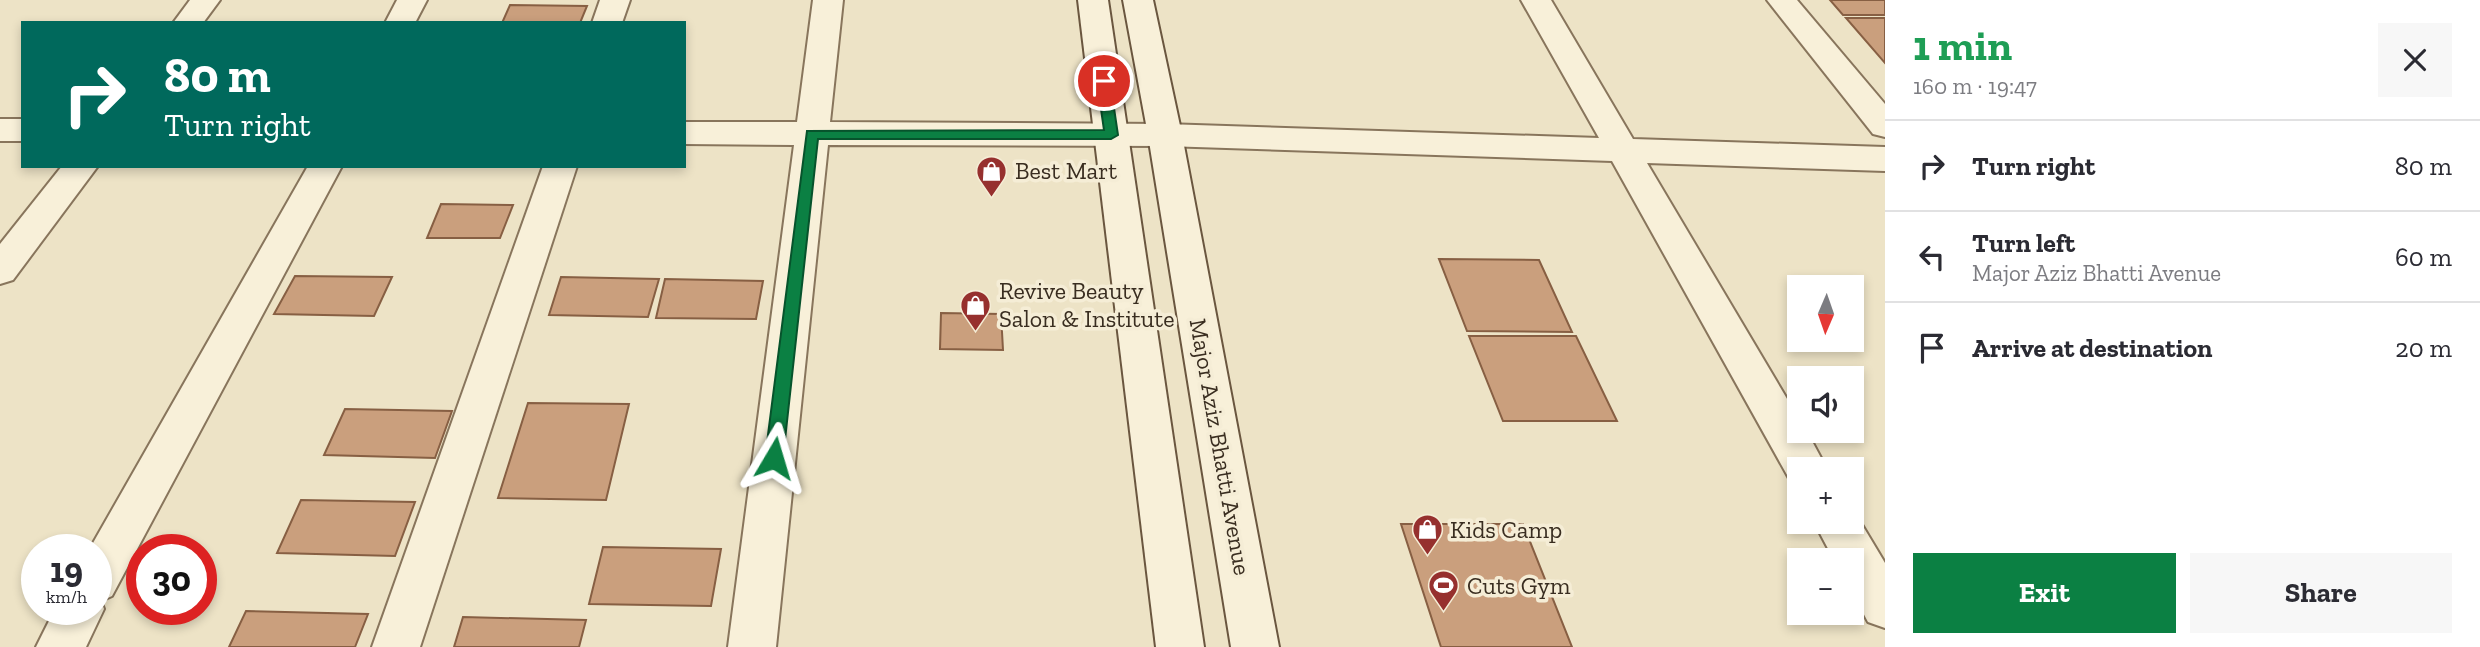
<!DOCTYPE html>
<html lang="en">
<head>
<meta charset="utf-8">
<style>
	body { margin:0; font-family:"Zilla Slab",serif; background:#f7f7f7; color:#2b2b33; height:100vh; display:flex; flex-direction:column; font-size:26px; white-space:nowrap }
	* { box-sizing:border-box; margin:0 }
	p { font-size:23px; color:#7c7c81 }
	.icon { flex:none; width:38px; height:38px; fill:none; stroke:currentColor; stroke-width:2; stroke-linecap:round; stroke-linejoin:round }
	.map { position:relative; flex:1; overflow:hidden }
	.sheet { display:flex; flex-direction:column; background:#fff; width:595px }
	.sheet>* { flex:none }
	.guide { position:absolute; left:21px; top:21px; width:665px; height:147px; border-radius:0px; box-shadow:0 4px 10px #0003; background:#00695c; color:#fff; overflow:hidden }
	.needle { width:46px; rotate:182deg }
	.buttons { position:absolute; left:1787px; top:275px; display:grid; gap:14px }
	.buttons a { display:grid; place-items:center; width:77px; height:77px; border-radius:0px; background:#fff; box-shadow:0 4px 10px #0003; font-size:35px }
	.speed { position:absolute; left:21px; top:534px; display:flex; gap:14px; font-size:35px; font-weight:700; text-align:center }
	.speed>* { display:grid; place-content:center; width:91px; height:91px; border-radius:50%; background:#fff; box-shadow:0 4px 10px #0003; line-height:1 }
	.speed small { font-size:18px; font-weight:400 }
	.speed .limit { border:10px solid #d22; background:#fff; color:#111 }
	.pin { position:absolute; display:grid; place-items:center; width:60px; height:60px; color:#fff; margin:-30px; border:4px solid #fff; border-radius:50%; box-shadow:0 2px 7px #0007 }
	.me { position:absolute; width:77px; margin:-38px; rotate:7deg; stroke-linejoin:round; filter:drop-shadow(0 0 5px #0008) }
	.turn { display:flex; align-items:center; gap:24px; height:147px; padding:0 28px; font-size:32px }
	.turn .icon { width:91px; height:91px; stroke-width:2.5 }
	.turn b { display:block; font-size:49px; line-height:60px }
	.round { display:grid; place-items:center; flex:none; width:74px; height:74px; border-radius:0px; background:#f7f7f7 }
	.summary { display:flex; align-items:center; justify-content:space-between; height:119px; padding:0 28px }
	h1 { font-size:42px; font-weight:700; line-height:52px; color:#1e9e55 }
	.primary-button { display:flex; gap:14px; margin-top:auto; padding:14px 28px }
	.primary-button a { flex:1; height:80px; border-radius:0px; background:#0b8043; color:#fff; font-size:28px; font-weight:700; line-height:80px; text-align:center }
	.primary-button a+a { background:#f7f7f7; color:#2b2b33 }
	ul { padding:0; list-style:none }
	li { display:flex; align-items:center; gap:21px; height:91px; padding:0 28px; border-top:2px solid #e1e1e2 }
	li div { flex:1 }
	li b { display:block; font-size:26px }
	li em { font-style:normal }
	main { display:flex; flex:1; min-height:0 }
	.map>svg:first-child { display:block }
	.building { fill:#ca9f7d; stroke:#875f43; stroke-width:2 }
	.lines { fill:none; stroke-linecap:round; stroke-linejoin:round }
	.minor-casing { stroke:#88755c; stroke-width:4 }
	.secondary-casing { stroke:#6a563f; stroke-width:4 }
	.minor { fill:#f8f0d9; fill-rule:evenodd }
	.secondary { fill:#f8f0d9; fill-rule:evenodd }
	.route { fill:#0b8043; stroke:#07532c; stroke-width:2 }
	.labels { text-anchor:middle; stroke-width:7; stroke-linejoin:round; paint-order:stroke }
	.poi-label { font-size:24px; fill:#392d20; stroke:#f5edd6; text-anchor:start }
	.street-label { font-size:24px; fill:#392d20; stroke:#f5edd6 }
</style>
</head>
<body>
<main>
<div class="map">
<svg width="1885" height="647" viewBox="0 0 1885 647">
	<rect width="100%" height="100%" fill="#ede3c6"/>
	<g class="building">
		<path d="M1830,0H1885V15H1843Z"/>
		<path d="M510,5L587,6L580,23H502Z"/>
		<path d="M1846,18H1885V63Z"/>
		<path d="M441,204L513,205L500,238H427Z"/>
		<path d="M1439,259L1539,260L1572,332L1467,331Z"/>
		<path d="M295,276L392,277L374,316L274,314Z"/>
		<path d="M561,277L659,279L648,317L549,315Z"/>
		<path d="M665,279L763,281L756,319L656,318Z"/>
		<path d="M941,313L1001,314L1003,350L940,349Z"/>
		<path d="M1469,336H1576L1617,421H1503Z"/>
		<path d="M528,403L629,404L606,500L498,498Z"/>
		<path d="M345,409L452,411L435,458L324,455Z"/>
		<path d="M301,500L415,502L395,556L277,553Z"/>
		<path d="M1401,524H1523L1572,647H1441Z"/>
		<path d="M603,547L721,549L711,606L589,604Z"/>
		<path d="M246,611L368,614L355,647H229Z"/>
		<path d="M463,617L586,620L579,647H454Z"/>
	</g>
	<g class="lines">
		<defs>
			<g id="minor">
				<path d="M190,0H220L203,23H173Z"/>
				<path d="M397,0H427L415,23H385Z"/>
				<path d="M600,0H630L622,23H592Z"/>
				<path d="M813,0H843L830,122L1165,124L1599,138L1521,0H1551L1633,139L1885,147V171L1647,163L1799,419V430H1806L1827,469H1799V485L1791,482L1612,161L1165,146L828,145L776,647H728L794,145L684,144V122H797Z"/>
				<path d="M1767,0H1797L1885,104V137L1873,134Z"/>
				<rect x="0" y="119" width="23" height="22"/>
				<path d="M62,166H98L13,280L0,284V244Z"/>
				<path d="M308,166H342L112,596L101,601L104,609L86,647H36L55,609H96V550H89Z"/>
				<path d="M543,166H577L420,647H372Z"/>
				<path d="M1852,508L1885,563V628L1868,622L1852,592V560H1834L1814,522H1852Z"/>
			</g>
			<g id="secondary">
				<path d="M1078,0H1108L1204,647H1156Z"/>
				<path d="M1123,0H1153L1182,135L1279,647H1231L1148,135Z"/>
			</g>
		</defs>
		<use href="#minor" class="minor-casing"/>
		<use href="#secondary" class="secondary-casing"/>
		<use href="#minor" class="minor"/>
		<use href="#secondary" class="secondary"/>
	</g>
	<path class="route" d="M1104,77L1110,81L1118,135L1111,139H818L783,458L780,464L774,466L768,464L765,458L807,131L1104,130L1097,81Z"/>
	<defs>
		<symbol id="shop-pin" viewBox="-11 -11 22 30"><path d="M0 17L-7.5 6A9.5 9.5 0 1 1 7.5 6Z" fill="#96302e" stroke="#f5edd6"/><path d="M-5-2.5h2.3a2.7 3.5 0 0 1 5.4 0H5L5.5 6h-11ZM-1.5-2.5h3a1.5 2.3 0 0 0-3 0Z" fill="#fff"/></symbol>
		<symbol id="stadium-pin" viewBox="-11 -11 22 30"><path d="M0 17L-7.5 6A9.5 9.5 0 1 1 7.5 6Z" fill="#96302e" stroke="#f5edd6"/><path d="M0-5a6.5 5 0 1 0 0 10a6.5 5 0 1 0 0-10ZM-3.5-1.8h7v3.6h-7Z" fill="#fff"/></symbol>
	</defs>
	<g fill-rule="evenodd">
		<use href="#shop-pin" x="974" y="154" width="35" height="47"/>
		<use href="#shop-pin" x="958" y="288" width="35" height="47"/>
		<use href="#shop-pin" x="1410" y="512" width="35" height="47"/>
		<use href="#stadium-pin" x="1426" y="568" width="35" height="47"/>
	</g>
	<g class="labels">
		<g class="poi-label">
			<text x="1015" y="179">Best Mart</text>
			<text x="999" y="299">Revive Beauty<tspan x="999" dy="28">Salon &amp; Institute</tspan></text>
			<text x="1450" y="538">Kids Camp</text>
			<text x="1467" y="594">Cuts Gym</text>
		</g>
		<g class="street-label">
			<text transform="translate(1220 447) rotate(80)" y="8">Major Aziz Bhatti Avenue</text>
		</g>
	</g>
</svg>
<div class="buttons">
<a><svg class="needle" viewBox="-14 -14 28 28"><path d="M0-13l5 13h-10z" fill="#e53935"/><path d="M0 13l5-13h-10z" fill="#7c7c81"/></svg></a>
<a><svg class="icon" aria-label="sound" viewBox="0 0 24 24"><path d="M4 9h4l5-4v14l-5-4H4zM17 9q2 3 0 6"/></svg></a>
<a>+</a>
<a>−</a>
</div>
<div class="speed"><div>19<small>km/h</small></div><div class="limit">30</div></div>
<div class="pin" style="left:1104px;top:81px;background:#d93025"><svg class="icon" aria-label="arrive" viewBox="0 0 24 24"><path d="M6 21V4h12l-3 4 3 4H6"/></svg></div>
<svg class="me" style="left:774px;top:458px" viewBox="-20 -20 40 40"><path d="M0-17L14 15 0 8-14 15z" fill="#0b8043" stroke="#fff" stroke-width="4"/></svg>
<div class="guide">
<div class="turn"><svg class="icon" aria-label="right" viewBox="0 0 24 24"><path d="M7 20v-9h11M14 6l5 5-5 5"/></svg><div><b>80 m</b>Turn right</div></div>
</div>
</div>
<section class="sheet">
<div class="summary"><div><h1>1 min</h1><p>160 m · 19:47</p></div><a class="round"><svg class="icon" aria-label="close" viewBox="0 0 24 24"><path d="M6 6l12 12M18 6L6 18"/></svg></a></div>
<ul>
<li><svg class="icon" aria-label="right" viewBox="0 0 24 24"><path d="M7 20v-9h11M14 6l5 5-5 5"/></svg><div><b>Turn right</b></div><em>80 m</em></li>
<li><svg class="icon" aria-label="left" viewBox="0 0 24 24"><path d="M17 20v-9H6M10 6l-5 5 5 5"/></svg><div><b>Turn left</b><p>Major Aziz Bhatti Avenue</p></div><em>60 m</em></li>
<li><svg class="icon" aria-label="arrive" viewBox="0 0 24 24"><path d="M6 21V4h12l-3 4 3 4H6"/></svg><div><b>Arrive at destination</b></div><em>20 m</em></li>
</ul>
<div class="primary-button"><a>Exit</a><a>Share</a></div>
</section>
</main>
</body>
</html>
